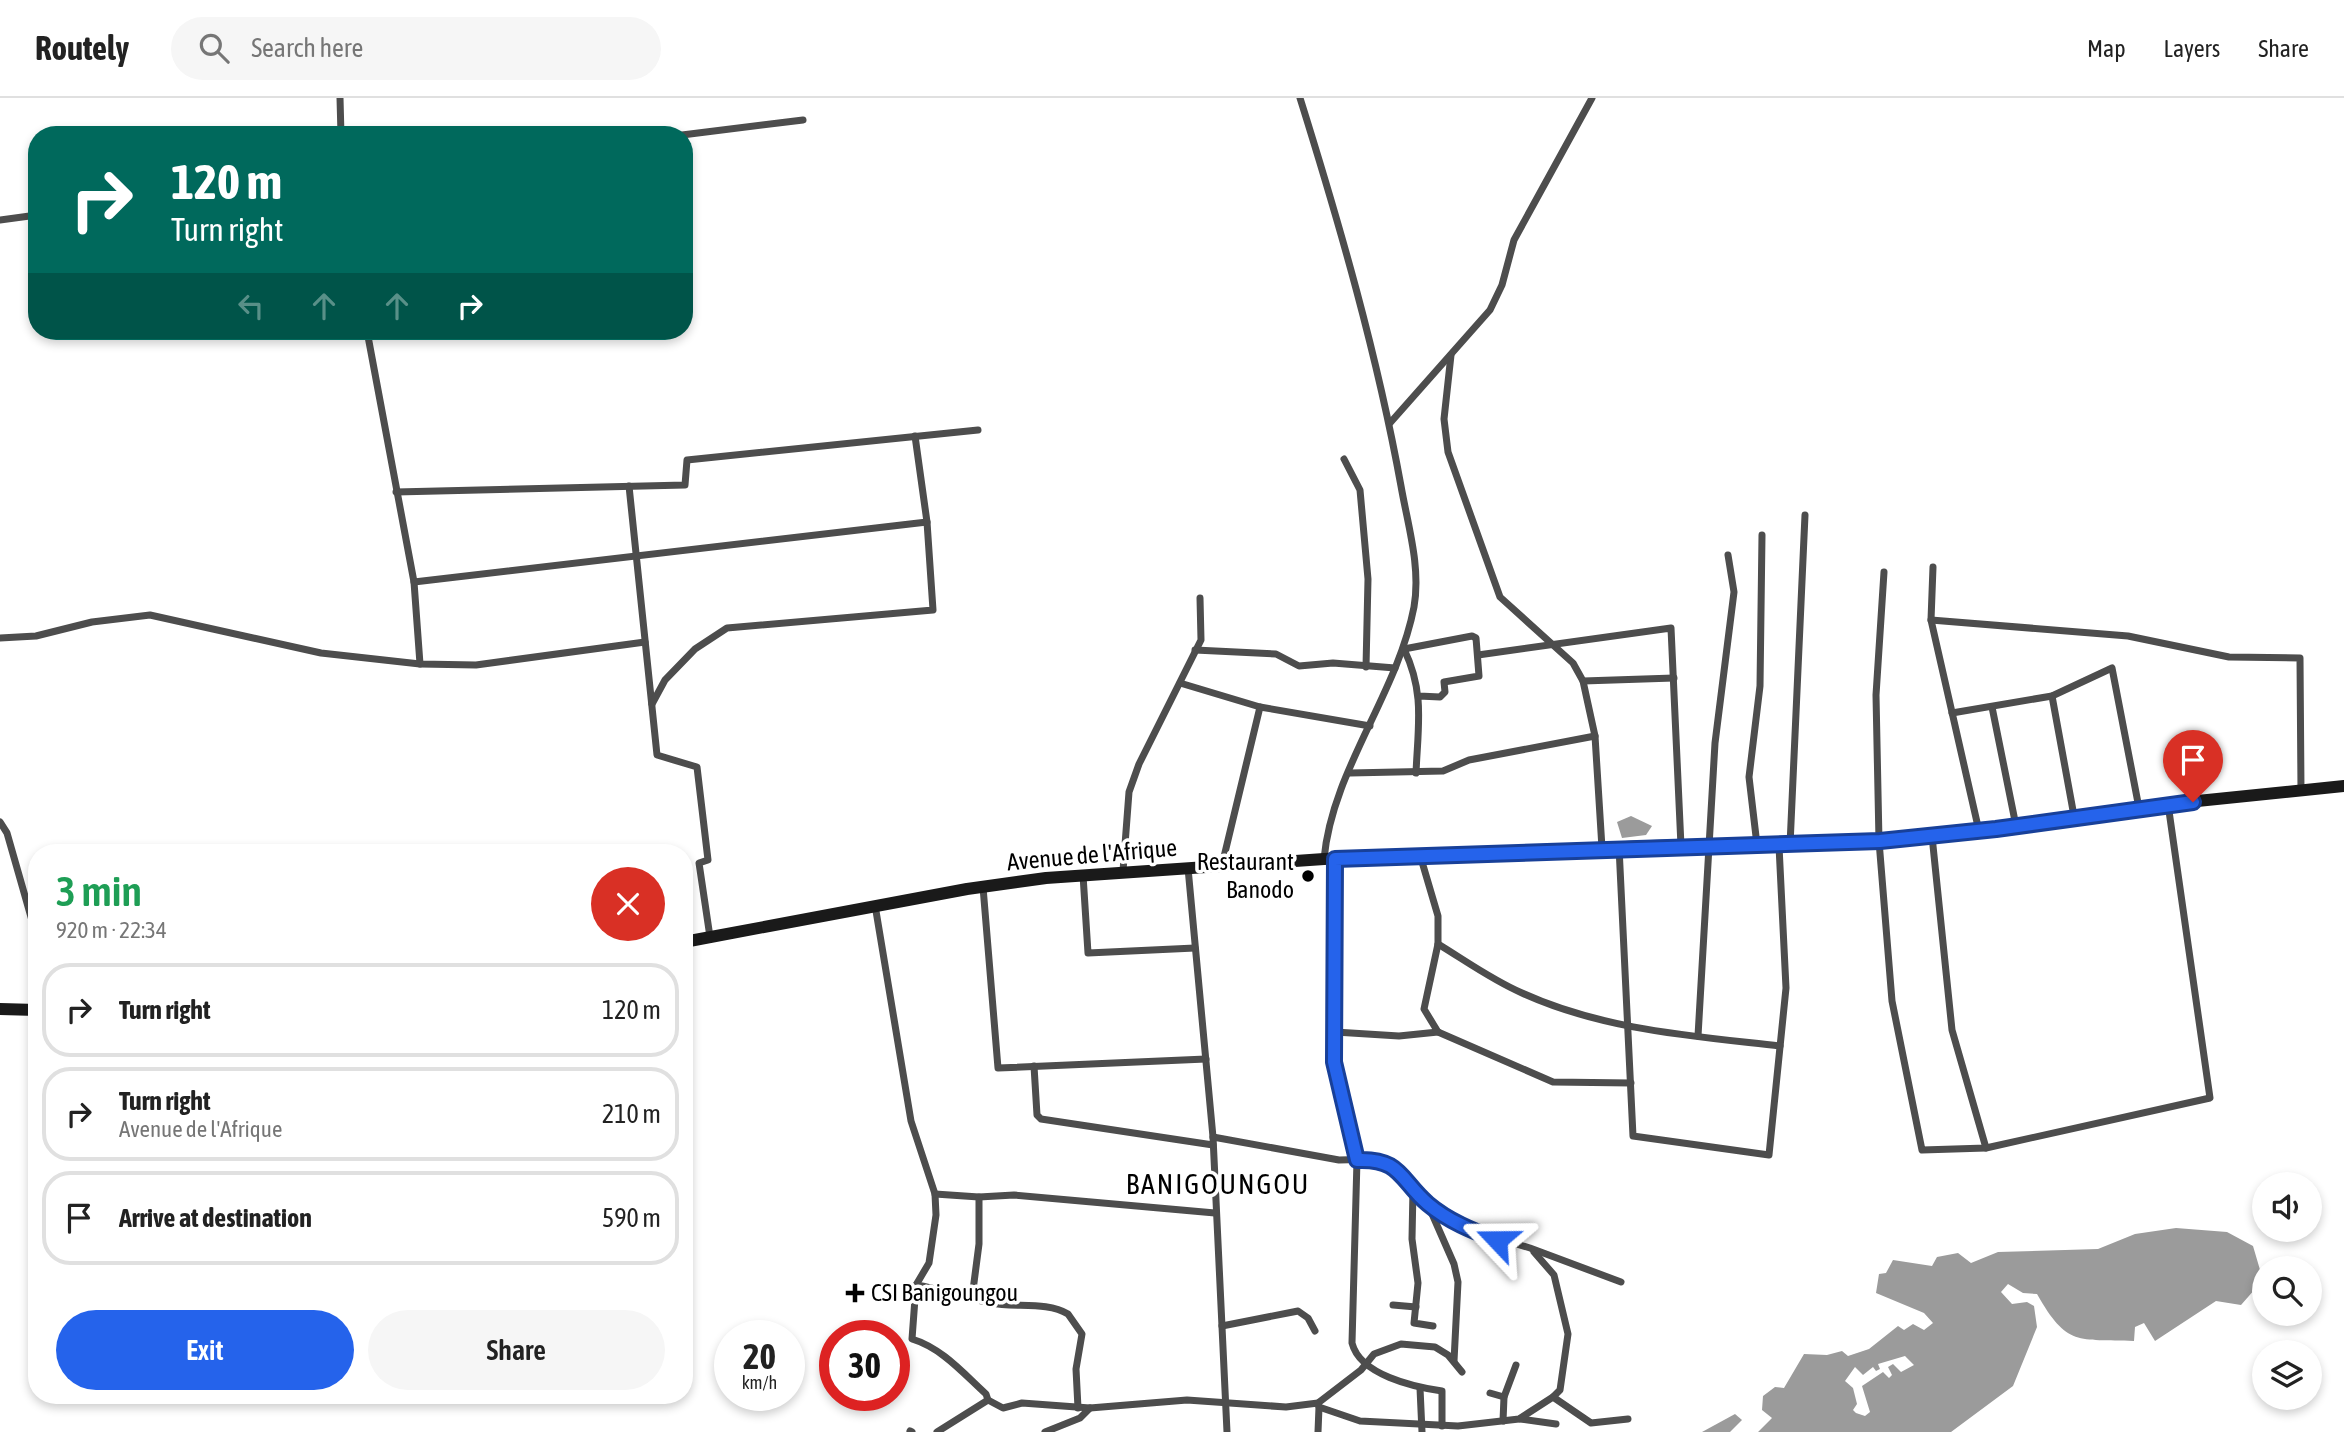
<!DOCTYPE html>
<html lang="en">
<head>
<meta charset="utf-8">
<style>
	body { margin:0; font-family:"Asap Condensed",sans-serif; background:#f6f6f6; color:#222; height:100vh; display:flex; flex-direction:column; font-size:26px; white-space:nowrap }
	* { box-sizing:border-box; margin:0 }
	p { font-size:23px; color:#767676 }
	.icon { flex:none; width:38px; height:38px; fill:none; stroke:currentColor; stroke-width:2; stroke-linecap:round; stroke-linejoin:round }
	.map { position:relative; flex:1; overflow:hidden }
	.sheet { position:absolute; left:28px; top:746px; width:665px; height:560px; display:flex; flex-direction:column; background:#fff; border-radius:28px; box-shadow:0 4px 10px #0003 }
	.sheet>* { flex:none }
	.hud { position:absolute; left:28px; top:28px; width:665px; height:214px; border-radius:28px; box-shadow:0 4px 10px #0003; background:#00695c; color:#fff; overflow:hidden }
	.buttons { position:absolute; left:2252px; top:1074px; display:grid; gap:14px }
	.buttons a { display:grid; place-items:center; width:70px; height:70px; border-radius:50%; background:#fff; box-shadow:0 4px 10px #0003; font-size:35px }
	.speed { position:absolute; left:714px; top:1222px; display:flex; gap:14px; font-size:35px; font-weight:700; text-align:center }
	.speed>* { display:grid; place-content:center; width:91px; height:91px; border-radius:50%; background:#fff; box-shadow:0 4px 10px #0003; line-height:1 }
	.speed small { font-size:18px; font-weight:400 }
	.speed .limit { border:10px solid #d22; background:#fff; color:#111 }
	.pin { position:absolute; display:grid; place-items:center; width:60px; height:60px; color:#fff; margin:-72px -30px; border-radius:50% 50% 50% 0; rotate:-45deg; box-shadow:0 0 7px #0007 }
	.pin .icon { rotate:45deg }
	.me { position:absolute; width:77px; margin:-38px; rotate:293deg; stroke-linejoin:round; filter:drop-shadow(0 0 5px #0008) }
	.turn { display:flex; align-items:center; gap:24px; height:147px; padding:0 28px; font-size:32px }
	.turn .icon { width:91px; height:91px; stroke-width:2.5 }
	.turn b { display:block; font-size:49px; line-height:60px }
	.lanes { display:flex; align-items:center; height:66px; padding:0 28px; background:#0003; justify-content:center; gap:35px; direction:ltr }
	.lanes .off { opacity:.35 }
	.round { display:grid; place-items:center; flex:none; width:74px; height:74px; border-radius:37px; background:#f6f6f6 }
	.headline { display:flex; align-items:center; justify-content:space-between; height:119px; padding:0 28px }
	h1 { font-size:42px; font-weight:600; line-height:52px; color:#1e9e55 }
	.action { display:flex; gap:14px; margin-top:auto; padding:14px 28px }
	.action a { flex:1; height:80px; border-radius:42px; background:#2563eb; color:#fff; font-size:28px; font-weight:600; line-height:80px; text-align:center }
	.action a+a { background:#f6f6f6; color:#222 }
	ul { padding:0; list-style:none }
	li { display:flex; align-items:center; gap:21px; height:94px; margin:0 14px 10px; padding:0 14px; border:4px solid #e0e0e0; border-radius:28px }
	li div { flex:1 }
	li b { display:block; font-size:26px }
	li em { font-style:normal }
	header { display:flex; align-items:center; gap:42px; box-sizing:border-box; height:98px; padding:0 35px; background:#fff; border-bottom:2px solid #e0e0e0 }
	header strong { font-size:33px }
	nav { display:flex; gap:38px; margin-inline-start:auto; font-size:24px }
	.search { width:490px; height:63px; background:#f6f6f6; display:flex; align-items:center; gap:18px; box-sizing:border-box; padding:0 24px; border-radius:38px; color:#767676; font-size:26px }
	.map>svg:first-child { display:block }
	.water { fill:#9b9b9b; fill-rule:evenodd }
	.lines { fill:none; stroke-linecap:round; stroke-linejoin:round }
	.street { stroke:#4d4d4d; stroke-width:7 }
	.secondary { stroke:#1a1a1a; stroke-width:12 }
	.route-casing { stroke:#184099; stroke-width:18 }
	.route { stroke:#2563eb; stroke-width:12 }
	.poi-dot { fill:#000; stroke:#fff; stroke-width:2.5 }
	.labels { text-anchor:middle; stroke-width:7; stroke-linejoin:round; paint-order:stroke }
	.street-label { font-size:24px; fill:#000; stroke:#fff }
	.poi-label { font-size:24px; fill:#000; stroke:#fff; text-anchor:end }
	.quarter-label { font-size:28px; letter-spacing:2px; fill:#000; stroke:#fff }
</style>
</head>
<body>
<header>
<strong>Routely</strong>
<div class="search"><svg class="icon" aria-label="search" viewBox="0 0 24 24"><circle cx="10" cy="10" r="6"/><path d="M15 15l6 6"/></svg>Search here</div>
<nav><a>Map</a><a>Layers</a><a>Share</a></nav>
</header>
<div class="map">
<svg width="2344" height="1334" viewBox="0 0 2344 1334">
	<rect width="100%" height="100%" fill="#fff"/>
	<g class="water">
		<path d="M1631,718L1652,728L1646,737L1622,740L1617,724Z"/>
		<path d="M2176,1130L2227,1134L2253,1148L2263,1182L2241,1207L2216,1203L2155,1243L2144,1225L2135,1229L2134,1243C2078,1241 2067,1249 2037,1196L2023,1195L2008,1186L2001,1194L2012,1206L2027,1204L2034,1208L2037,1229L2013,1288L1951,1334H1758L1772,1320L1762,1312L1763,1298L1775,1289L1784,1290L1804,1256L1827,1257L1842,1253L1848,1258L1869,1251L1898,1228L1904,1232L1913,1226L1924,1232L1933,1225L1924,1215L1876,1195L1879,1176L1886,1175L1893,1162L1932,1168L1937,1159L1958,1155L1971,1165L1998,1154L2098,1151L2135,1136ZM1905,1258L1914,1267L1901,1274L1893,1266L1888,1269L1892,1277L1889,1280L1883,1274L1862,1288L1870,1314L1865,1318L1856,1315L1853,1312L1857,1306L1853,1290L1845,1283L1855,1269L1863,1277L1873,1269L1876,1273L1880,1271L1878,1266Z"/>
		<path d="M1735,1316L1742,1322L1730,1334H1702Z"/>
	</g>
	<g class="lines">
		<g class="street">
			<path d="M340,0L341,37"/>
			<path d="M1300,0C1340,128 1377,256 1401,388C1408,428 1421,469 1414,509C1397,597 1332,672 1324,761"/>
			<path d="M682,37L803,22"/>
			<path d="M0,122L37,117"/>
			<path d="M367,233L414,484L420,566"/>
			<path d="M1451,257L1444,321L1448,354L1500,499L1573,565L1583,583L1595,638L1602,750"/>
			<path d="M1390,325L1490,212L1502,187L1514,142L1592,0"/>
			<path d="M1344,361L1360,392L1368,481L1366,569"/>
			<path d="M629,388L657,657L697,669L708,762L699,765L710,839"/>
			<path d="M396,394L685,387L687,362L978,332"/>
			<path d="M1933,469L1931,522L1979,733"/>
			<path d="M1884,474L1876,597L1879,743L1892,903L1922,1052L1986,1050L2210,1000L2168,706"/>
			<path d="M414,484L927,424"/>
			<path d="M1931,522L2128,538L2229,559L2300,560L2301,693"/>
			<path d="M0,540L36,538L92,524L150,517L321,555L420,566L476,567L645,544"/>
			<path d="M1195,552L1276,556L1299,568L1333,565L1395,570"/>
			<path d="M1478,557L1671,530L1681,748"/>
			<path d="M1583,583L1674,580"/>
			<path d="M1180,585L1260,609L1370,628"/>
			<path d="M2052,598L2074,718"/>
			<path d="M652,606L665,582L695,551L727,530L933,512L927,424L915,338"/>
			<path d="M1992,609L2016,728"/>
			<path d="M1952,615L2052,598L2112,570L2139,710"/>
			<path d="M1350,675L1443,673L1469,662L1595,638"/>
			<path d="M1416,675C1418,627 1425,595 1404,551L1472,538L1476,540L1479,578L1444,584L1445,594L1440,599L1419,598"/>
			<path d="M0,724L7,735L37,840"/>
			<path d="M1932,738L1952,932L1986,1050"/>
			<path d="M1757,747L1749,679L1760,588L1762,437"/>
			<path d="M1790,747L1805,417"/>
			<path d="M1619,749L1633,1038L1769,1057L1786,890L1779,748"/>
			<path d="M1420,757L1438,818V846L1424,911L1438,934L1553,984L1631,985"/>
			<path d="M1335,761L1334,964L1357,1062L1352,1245C1360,1277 1414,1289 1442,1293V1328"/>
			<path d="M1222,767L1260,609"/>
			<path d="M1188,770L1213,1039L1227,1334"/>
			<path d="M1123,773L1129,694L1139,666L1201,542L1200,500"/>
			<path d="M1083,777L1088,855L1195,850"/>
			<path d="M983,789L998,970L1206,961"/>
			<path d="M875,807L911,1023L935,1096L936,1117L929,1165L916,1187L912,1241C942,1250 964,1276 986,1296L988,1302L1003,1310L1022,1305L1090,1310L1187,1302L1286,1309L1318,1305L1361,1272L1374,1256L1401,1246L1435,1249L1448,1257L1462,1274"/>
			<path d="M1438,846C1466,863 1492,882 1522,895C1603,932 1693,938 1780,948"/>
			<path d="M1335,934L1399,938L1438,934"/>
			<path d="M1698,938L1715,645L1734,494L1728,457"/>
			<path d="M1034,968L1037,1017L1041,1021L1213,1047"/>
			<path d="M1213,1039L1339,1062L1379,1061L1404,1078L1428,1107L1474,1133L1530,1150L1621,1184"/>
			<path d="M1413,1091L1412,1141L1418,1185L1414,1225L1433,1228"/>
			<path d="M935,1096L979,1099L1014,1097L1215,1115"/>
			<path d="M1429,1109L1454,1166L1458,1184L1454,1263"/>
			<path d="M916,1187C942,1191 966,1201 991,1205C1015,1210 1047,1203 1068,1216L1082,1236L1076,1271L1078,1310"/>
			<path d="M972,1200L979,1146V1099"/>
			<path d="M1393,1207L1416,1209"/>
			<path d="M1222,1228L1298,1213L1308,1220L1315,1233"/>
			<path d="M1420,1290L1422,1334"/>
			<path d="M1490,1295L1504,1299"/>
			<path d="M1553,1299L1591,1325L1628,1321"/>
			<path d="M1318,1305L1319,1309L1360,1323L1458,1328L1519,1321L1553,1299L1560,1292L1568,1236L1554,1177L1534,1154"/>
			<path d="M1520,1321L1556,1326"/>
			<path d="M1503,1323L1504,1299L1516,1267"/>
			<path d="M910,1333L912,1334"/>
			<path d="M937,1334L988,1302"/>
			<path d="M1045,1334L1080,1320L1090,1310"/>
			<path d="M1318,1334L1319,1309"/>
		</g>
		<g class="secondary">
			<path d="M684,844L967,791L1046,780L1324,761L1651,748L1879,743L1995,731L2168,706L2344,688"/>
			<path d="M0,911L37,912"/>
		</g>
	</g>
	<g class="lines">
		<defs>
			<path id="route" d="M1497,1142C1473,1133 1448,1123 1428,1106C1400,1082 1401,1060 1357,1062L1334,964L1335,761L1880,743L1996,731L2193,704"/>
		</defs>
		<use href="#route" class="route-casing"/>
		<use href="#route" class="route"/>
	</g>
	<g class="poi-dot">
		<circle cx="1308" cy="778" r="7"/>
		<path d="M851.5 1184.5h7v7h7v7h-7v7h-7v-7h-7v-7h7z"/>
	</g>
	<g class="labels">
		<g class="street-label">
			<text transform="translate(1092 757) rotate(-5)" y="8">Avenue de l'Afrique</text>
		</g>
		<g class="poi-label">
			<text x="1294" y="772">Restaurant<tspan x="1294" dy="28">Banodo</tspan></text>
			<text x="871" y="1203" text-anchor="start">CSI Banigoungou</text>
		</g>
		<g class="quarter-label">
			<text x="1218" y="1096">BANIGOUNGOU</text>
		</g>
	</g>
</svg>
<div class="buttons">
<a><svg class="icon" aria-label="sound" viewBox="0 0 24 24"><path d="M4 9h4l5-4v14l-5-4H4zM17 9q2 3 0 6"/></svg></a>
<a><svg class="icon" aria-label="search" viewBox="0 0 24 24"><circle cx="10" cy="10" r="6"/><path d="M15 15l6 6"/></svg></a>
<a><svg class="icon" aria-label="layers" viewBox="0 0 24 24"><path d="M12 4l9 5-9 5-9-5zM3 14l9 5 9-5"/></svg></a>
</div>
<div class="speed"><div>20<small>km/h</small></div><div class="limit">30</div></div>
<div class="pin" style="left:2193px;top:704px;background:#d93025"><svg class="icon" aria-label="arrive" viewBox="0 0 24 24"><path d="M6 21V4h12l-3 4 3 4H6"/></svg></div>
<svg class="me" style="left:1497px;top:1142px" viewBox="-20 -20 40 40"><path d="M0-17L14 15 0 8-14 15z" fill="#2563eb" stroke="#fff" stroke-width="4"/></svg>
<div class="hud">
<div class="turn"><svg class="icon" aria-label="right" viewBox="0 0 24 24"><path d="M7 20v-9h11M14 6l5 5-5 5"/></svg><div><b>120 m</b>Turn right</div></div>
<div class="lanes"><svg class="icon off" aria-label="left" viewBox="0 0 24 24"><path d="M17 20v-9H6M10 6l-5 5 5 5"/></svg><svg class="icon off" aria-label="ahead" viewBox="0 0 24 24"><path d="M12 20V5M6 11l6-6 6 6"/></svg><svg class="icon off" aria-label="ahead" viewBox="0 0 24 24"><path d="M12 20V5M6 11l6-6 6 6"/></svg><svg class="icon" aria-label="right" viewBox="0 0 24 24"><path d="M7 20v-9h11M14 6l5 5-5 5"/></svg></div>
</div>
<section class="sheet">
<div class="headline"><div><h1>3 min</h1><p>920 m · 22:34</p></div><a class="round" style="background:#d93025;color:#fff"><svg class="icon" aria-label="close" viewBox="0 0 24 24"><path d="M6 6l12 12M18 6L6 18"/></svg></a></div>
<ul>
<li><svg class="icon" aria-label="right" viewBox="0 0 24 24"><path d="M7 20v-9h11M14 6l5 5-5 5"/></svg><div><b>Turn right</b></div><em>120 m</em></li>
<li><svg class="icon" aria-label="right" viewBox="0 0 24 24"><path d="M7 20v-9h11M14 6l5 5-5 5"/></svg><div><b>Turn right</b><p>Avenue de l'Afrique</p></div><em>210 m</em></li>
<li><svg class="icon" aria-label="arrive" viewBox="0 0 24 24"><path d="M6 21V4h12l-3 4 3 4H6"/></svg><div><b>Arrive at destination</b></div><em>590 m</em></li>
</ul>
<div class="action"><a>Exit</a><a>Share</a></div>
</section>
</div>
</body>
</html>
